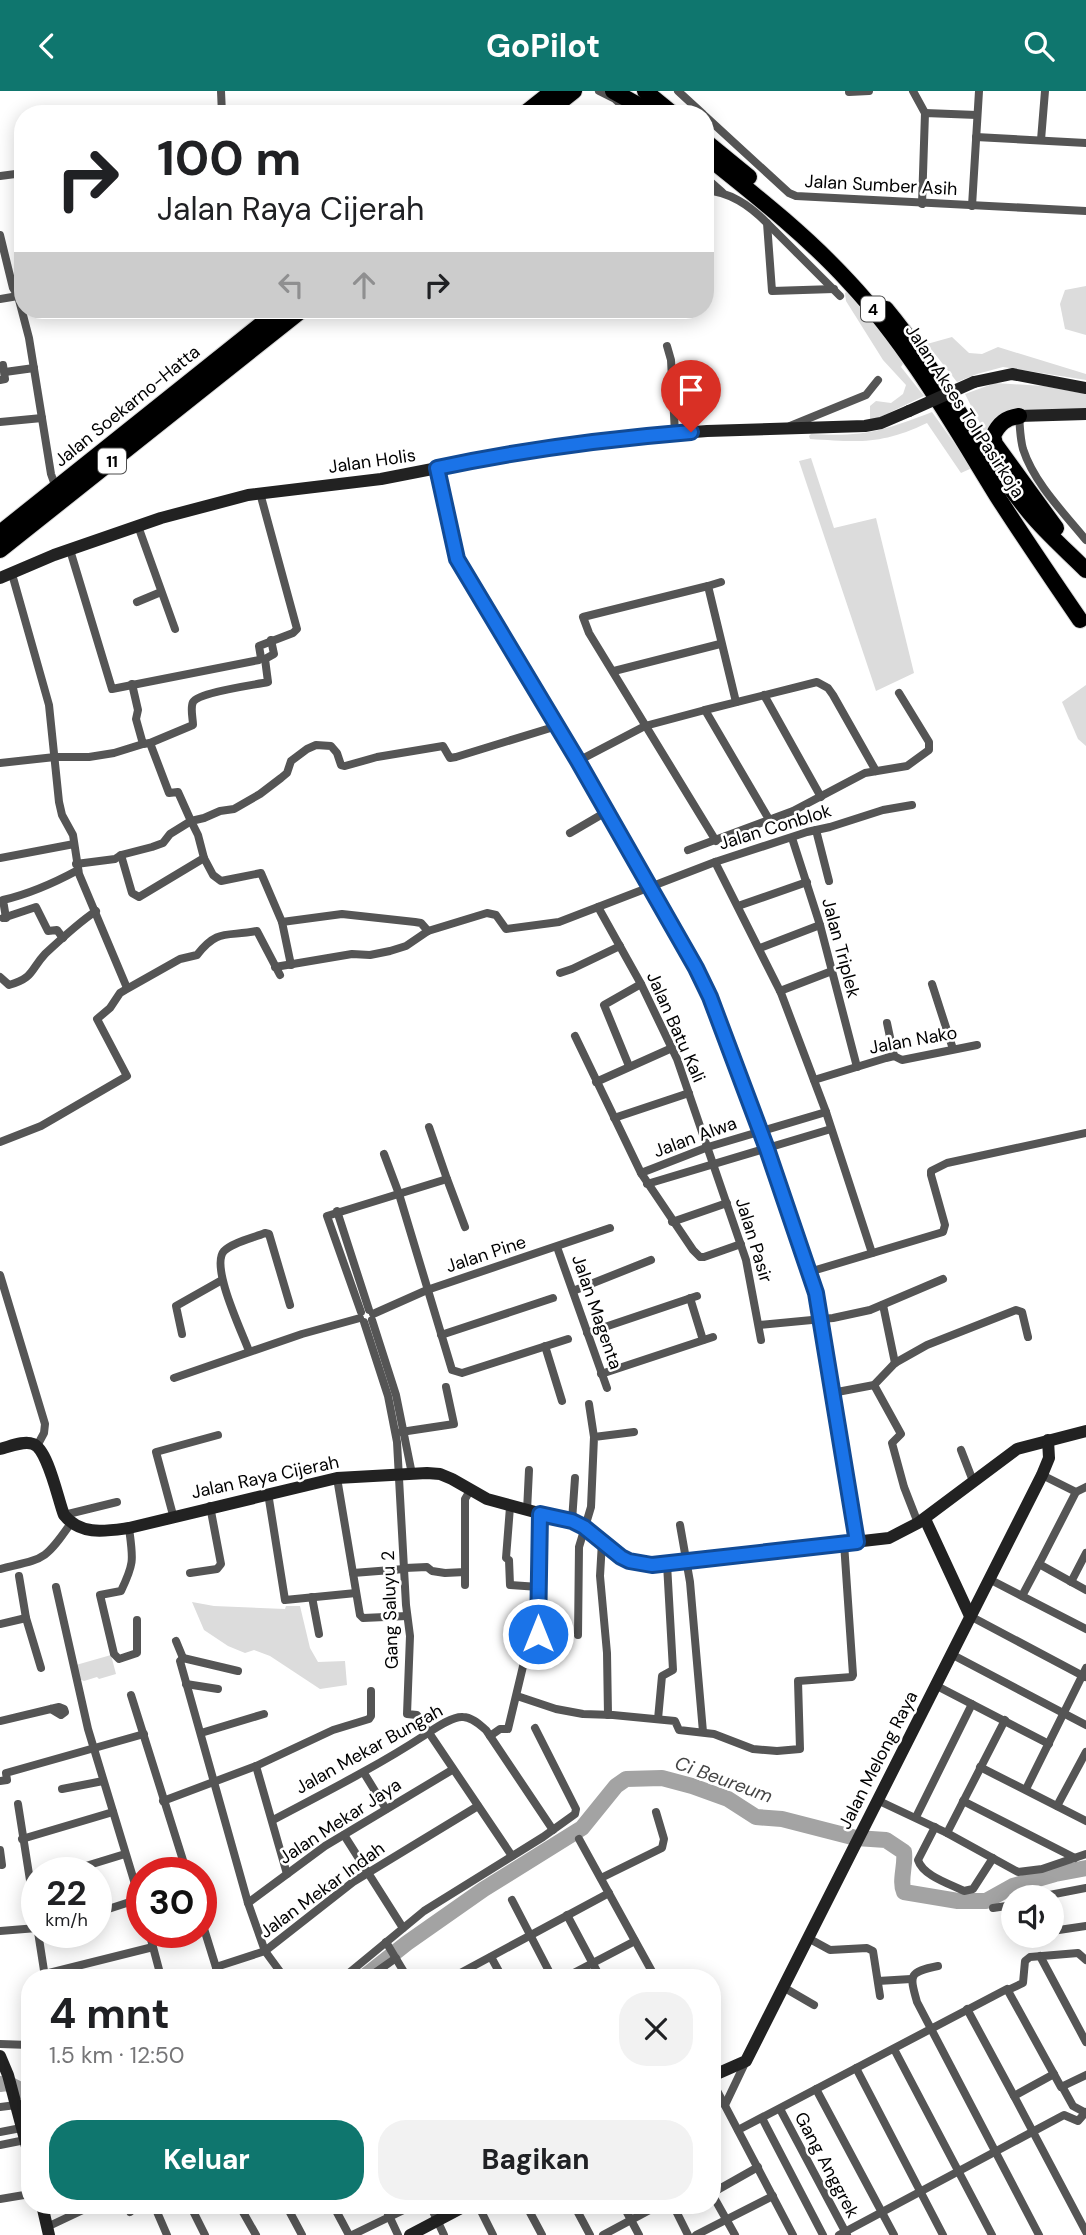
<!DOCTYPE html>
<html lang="id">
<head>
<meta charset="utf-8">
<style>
	body { margin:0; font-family:"DM Sans",sans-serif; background:#f2f2f2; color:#202124; height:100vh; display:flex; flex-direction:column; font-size:26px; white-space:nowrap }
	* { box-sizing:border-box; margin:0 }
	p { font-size:23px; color:#757577 }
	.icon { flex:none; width:38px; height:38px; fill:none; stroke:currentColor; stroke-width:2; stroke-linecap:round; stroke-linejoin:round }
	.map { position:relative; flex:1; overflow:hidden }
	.sheet { position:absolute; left:21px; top:1878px; width:700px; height:245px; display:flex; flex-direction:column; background:#fff; border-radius:28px; box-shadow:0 4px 18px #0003 }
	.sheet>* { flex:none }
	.hud { position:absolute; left:14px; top:14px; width:700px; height:214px; border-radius:28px; box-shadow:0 4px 18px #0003; background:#fff; color:#202124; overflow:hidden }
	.tools { position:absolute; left:1001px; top:1794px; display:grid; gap:14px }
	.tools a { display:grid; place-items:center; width:63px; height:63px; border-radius:50%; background:#fff; box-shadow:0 4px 18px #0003; font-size:35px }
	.speed { position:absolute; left:21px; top:1766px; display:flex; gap:14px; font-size:35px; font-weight:700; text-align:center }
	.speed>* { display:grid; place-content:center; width:91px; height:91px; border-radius:50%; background:#fff; box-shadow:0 4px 18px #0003; line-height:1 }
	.speed small { font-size:18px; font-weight:400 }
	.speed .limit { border:10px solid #d22; background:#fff; color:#111 }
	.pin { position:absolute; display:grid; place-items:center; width:60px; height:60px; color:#fff; margin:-72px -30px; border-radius:50% 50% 50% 0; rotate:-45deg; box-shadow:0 0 7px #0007 }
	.pin .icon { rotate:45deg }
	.me { position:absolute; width:77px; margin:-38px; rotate:0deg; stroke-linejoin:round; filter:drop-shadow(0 0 5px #0008) }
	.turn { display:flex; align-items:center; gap:24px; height:147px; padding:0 28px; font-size:32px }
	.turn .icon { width:91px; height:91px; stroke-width:2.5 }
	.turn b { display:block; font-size:49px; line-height:60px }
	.lanes { display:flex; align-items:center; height:66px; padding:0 28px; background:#0003; justify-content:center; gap:35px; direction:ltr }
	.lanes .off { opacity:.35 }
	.round { display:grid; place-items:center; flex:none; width:74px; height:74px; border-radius:28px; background:#f2f2f2 }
	.summary { display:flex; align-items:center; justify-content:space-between; height:119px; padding:0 28px }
	h1 { font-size:42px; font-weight:700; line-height:52px }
	.primary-button { display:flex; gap:14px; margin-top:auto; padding:14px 28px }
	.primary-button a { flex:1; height:80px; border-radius:28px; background:#0f766e; color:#fff; font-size:28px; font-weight:700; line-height:80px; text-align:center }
	.primary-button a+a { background:#f2f2f2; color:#202124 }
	header { display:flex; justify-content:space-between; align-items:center; height:91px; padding:0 28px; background:#0f766e; color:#fff; font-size:32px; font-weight:700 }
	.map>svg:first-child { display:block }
	.green { fill:#dcdcdc }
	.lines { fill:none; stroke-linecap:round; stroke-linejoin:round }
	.river { stroke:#a3a3a3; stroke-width:16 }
	.highway-casing { stroke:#dbdbdb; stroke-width:18 }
	.street { stroke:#555; stroke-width:8 }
	.secondary { stroke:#222; stroke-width:12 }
	.highway { stroke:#000; stroke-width:16 }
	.secondary-bridge { stroke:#222; stroke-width:12 }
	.route-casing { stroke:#114b97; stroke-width:18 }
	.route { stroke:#1a73e8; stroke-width:12 }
	.labels { text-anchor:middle; stroke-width:5; stroke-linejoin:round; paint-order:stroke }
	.shield { fill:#fff; stroke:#4c4c4c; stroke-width:2 }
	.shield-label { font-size:16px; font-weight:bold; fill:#000 }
	.street-label { font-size:18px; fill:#000; stroke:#fff }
	.water-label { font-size:19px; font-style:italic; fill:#444; stroke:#fff }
</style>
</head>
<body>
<header><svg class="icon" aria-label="back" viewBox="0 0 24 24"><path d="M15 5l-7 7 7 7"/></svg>GoPilot<svg class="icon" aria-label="search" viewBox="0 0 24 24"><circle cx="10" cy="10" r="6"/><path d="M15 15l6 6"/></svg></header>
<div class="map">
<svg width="1086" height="2144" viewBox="0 0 1086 2144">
	<rect width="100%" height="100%" fill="#fff"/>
	<g class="green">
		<path d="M1086,195V244L1065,238L1060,213L1065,199Z"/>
		<path d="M849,199L904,271L901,276L924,305L870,331V315L876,310L891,312L903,303L906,294L883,269L846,210L845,202Z"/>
		<path d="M952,246L969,262L982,263L998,256L1086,283V289L1003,276L977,283L957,291L927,253Z"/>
		<path d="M995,292L1044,295L1086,303V318L1052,319L986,344L965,303Z"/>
		<path d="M932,321L972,377L961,382L927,332C881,354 859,351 810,348L809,345L811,343C864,346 883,340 932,321Z"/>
		<path d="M811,367L834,437L876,427L914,582L876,600L799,370Z"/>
		<path d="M1086,594V655L1078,648L1062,611Z"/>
		<path d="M192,1511L214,1515L285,1518L286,1515H300L310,1557L318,1571L345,1570L347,1594L320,1598L270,1565L254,1559L245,1562L228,1555L204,1539Z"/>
		<path d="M111,1564L116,1583L99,1588L97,1586L84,1590L79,1588L76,1574Z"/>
	</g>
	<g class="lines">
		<g class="river">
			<path d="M364,1886L407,1852L484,1798L582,1737L616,1695L626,1688L662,1687L692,1695L728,1708L756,1726L782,1728L856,1747L886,1749L904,1761C906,1774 899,1790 904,1801L958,1810H986L1013,1795L1055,1783L1086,1777"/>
			<path d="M0,1993L7,1992L30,2004"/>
		</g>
		<defs>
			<g id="highway">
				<path d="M613,0L649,20"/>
				<path d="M645,0L673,23"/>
				<path d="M524,23L553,0"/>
				<path d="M545,23L574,0"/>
				<path d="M705,50L749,86"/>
				<path d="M705,64C755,104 806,144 849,191C908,254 952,332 997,405C1024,447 1052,488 1080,529"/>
				<path d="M886,218C939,282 977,357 1029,421C1046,442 1067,460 1086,479"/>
				<path d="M1019,325C1006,327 999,332 993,345L995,353L1056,437"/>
				<path d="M0,442L279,219"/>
				<path d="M0,459L302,219"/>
			</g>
		</defs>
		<use href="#highway" class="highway-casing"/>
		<g class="street">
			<path d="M221,0L222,23"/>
			<path d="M599,0L615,8L631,23"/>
			<path d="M678,0L703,23"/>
			<path d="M913,0L925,22"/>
			<path d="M849,1L869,0"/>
			<path d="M705,25L789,102L796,105L1086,120"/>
			<path d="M976,46L1086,52"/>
			<path d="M1041,49L1045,0"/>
			<path d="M0,85L23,82"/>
			<path d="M705,86L722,101"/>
			<path d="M705,99C730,101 749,114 767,132L772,200L834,198"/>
			<path d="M922,113L925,22L977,24"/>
			<path d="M972,115L979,0"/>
			<path d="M767,132L840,205"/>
			<path d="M0,144L13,197L18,205L29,247L51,383L56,397"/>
			<path d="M0,208L18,205"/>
			<path d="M667,255L671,269L675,342"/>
			<path d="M5,281L34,277"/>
			<path d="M0,289L5,288L3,274"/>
			<path d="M1019,325C1020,336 1020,347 1023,358C1034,392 1064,422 1086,449"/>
			<path d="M0,331L42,327"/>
			<path d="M790,335L866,304L878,289"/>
			<path d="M138,435L175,538"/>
			<path d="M70,459L112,598L259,569L261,567L259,555L293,542L297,538L260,402"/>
			<path d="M12,483L49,614L59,711L62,724L73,744L79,783L127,897"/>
			<path d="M708,495L721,491"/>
			<path d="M137,511L161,501"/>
			<path d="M614,580L720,553"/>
			<path d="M764,604L821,706"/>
			<path d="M705,619L817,591L828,597L833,604L876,680"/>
			<path d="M150,652L193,634C193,628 190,617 193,611C199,601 255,594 268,591L265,568L274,563L271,549"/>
			<path d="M578,670L645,635L705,619L770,730"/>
			<path d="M0,672L55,666H89L114,662L143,653"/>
			<path d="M816,739L829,790"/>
			<path d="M570,742L606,721"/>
			<path d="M792,747L820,834L857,976"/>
			<path d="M716,750L589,542L583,526L708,495L736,611"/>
			<path d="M688,759L793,720L865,682L907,675L929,659V651L899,602"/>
			<path d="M121,764L132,802L139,806L204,767L213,784L221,790L261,782L282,831"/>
			<path d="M0,767L74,753"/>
			<path d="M204,767L198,744L191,730L204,727L220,720L234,718L260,703L281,687L287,682L291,670L307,658L316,654L331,655L337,662L341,674L345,675L377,666L443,655L450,667L456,666L557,635"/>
			<path d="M715,771L781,902L826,1021L872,1162"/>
			<path d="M76,773L115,768L121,764L152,756L163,752L170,743L191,730L178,701L169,702L150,652L143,653L136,628L138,619L132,593"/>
			<path d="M738,815L807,791"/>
			<path d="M598,816L641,893L677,968L746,1169L761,1249"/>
			<path d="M3,827L36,816L48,840L57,839L63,847"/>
			<path d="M6,827L3,809C29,803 54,792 78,779"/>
			<path d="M760,857L820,834"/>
			<path d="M291,874L282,831L342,823L415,831L421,832L428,840"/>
			<path d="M275,876L352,863L370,864L390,860L406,855L428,840L487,822L496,824L506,838L559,831L715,771L807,741L830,736L883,719L912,714"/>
			<path d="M560,882L572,878L620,855"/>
			<path d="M0,886L9,894C34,887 30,879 45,863C61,848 78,832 96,820"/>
			<path d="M932,893L953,958"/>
			<path d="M780,900L832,880"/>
			<path d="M887,932L894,965"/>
			<path d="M575,945L641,1082L693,1159L700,1166H704L741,1153"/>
			<path d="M629,975L604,914L641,893"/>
			<path d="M814,989L886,967L894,965L902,969L977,954"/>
			<path d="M596,991L672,957"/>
			<path d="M614,1027L689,1002"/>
			<path d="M0,1051L41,1035L127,985L97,928L110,917L120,902L125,899L180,868L197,864C218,837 227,846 257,840L280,884"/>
			<path d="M384,1063L399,1103L452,1279L462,1282L568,1248"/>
			<path d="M641,1082L708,1056L826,1021"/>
			<path d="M447,1088L465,1136"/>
			<path d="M647,1093L831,1038"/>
			<path d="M337,1120L369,1219"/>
			<path d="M672,1131L727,1112"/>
			<path d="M557,1156L607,1297"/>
			<path d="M809,1181L943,1141L945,1134L931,1084V1080L947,1072L1086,1042"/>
			<path d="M0,1184L45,1333L44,1342L37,1355"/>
			<path d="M573,1200L651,1169"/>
			<path d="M690,1207L703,1249"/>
			<path d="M883,1214L895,1272"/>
			<path d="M361,1221L327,1125L447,1088L429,1036"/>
			<path d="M373,1223L427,1199L610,1137"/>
			<path d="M372,1229L396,1304L412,1383"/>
			<path d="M364,1231L388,1305L397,1351L406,1514L410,1545L407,1623L417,1624L512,1765"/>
			<path d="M760,1234L833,1227L870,1219L943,1188"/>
			<path d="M587,1242L697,1205"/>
			<path d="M182,1243L176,1215L222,1189"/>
			<path d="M441,1244L553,1207"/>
			<path d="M545,1255L562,1310"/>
			<path d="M249,1260C242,1241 210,1175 224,1160C233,1151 253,1147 265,1142L269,1143L290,1214"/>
			<path d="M601,1283L713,1246"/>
			<path d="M174,1287L302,1243L360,1227"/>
			<path d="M874,1294L901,1343L892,1352L904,1396L918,1432"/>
			<path d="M832,1302L874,1294L895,1272L927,1254L1016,1219L1022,1221L1028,1246"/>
			<path d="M589,1313L594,1346"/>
			<path d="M401,1341L454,1333L446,1296"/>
			<path d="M961,1359L973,1390"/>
			<path d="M1042,1384L1076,1401L1039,1473L1086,1499"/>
			<path d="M337,1387L360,1524L363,1527L407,1525"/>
			<path d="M1076,1401L1086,1396"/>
			<path d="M268,1402L285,1509L356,1502"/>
			<path d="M510,1416L506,1467L509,1469L510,1494L539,1496"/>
			<path d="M527,1420L529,1379"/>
			<path d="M64,1424L117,1411"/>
			<path d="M173,1424L156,1361L218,1344"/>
			<path d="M572,1430L575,1387"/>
			<path d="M680,1434L690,1491L703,1641"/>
			<path d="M129,1437C133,1468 135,1471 121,1500L100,1504L114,1563L119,1568L137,1562V1529"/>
			<path d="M602,1451L600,1485L607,1562L608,1624"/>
			<path d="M405,1477L427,1476L432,1480L445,1482L465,1481V1408L471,1398"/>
			<path d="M0,1478C44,1467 44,1471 71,1432"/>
			<path d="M190,1482L217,1478L221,1473L210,1415"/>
			<path d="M353,1482L404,1478"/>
			<path d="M19,1485L26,1527L41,1577"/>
			<path d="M989,1488L1086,1538"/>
			<path d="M1071,1491L1086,1462"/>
			<path d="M465,1494V1481"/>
			<path d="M56,1496L88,1638L142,1816"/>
			<path d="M1022,1505L1039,1473"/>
			<path d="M312,1506L319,1543"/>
			<path d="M970,1525L1085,1586"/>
			<path d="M0,1533L26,1527"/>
			<path d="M578,1544L579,1456L591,1416L594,1346L634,1341"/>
			<path d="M176,1550L183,1567"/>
			<path d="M951,1563L1086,1634"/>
			<path d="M238,1580L183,1567L180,1570L248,1812L265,1860L284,1886"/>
			<path d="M186,1593L218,1598"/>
			<path d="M935,1594L1049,1653"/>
			<path d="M131,1604L187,1782"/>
			<path d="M517,1605L556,1618L583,1623L613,1624L675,1630L679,1639L714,1643L753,1658L777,1660L800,1658L798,1590L852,1586L853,1584L844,1452"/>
			<path d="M658,1628L662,1585L673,1579L667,1473"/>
			<path d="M0,1630L59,1616L64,1618L65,1621L61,1624L51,1618"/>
			<path d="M201,1642L264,1623"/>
			<path d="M490,1645L500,1638H508L525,1567L538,1566L540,1423"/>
			<path d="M256,1675L287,1783"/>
			<path d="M980,1676L1086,1730"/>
			<path d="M364,1682L386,1718"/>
			<path d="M0,1690L7,1689L6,1682L144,1643"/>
			<path d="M62,1698L103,1690"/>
			<path d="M1026,1698L1086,1577"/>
			<path d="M877,1709L947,1742L1018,1781L1042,1778L1086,1763"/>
			<path d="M163,1710L256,1675L333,1639L369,1628L371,1625V1600"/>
			<path d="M963,1710L1075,1767"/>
			<path d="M18,1713L37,1834"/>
			<path d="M1057,1715L1086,1661"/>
			<path d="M916,1726L972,1613"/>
			<path d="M273,1729C324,1702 376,1676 425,1644C434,1638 452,1625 463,1626C472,1626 480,1634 486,1639L553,1739"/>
			<path d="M935,1736L918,1769C923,1785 950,1793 964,1800L973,1798L993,1767"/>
			<path d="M947,1742L1005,1629"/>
			<path d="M344,1744L403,1837"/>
			<path d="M22,1748L113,1721"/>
			<path d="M579,1748L655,1886"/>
			<path d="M0,1759L2,1774"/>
			<path d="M63,1782L125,1763"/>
			<path d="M601,1787L662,1757L664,1748L656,1721"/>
			<path d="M1039,1806L1086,1797"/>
			<path d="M512,1809L552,1886"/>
			<path d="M248,1812L325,1755L452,1679"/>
			<path d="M993,1817L1013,1814"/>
			<path d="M96,1822L142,1807"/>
			<path d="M567,1824L600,1886"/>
			<path d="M201,1828L219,1886"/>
			<path d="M0,1840L37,1837"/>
			<path d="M1052,1840L1086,1835"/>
			<path d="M38,1841L45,1886"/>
			<path d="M149,1841L161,1886"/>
			<path d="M808,1847L830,1859L867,1857L873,1860L880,1905"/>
			<path d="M386,1851L407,1886"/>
			<path d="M1040,1865L1086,1951"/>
			<path d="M491,1866L502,1886"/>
			<path d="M938,1875C909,1881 909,1883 917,1911L1039,2144"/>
			<path d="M216,1876L265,1860L353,1791L478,1715"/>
			<path d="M45,1883L153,1856"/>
			<path d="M344,1886L424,1820L543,1746L575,1723L576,1718L535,1637"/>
			<path d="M369,1886L396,1867"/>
			<path d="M453,1886L609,1802"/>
			<path d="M566,1886L635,1850"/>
			<path d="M878,1890L911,1888"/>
			<path d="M783,1896L814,1914"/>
			<path d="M1008,1899L1023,1892L1025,1870L1030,1866L1078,1862L1086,1869"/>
			<path d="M967,1918L1014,2005"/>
			<path d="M0,1953L30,1954"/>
			<path d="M894,1958L992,2144"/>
			<path d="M856,1977L943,2144"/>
			<path d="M1054,1983L1014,2005L1086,2141"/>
			<path d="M712,1990L793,2144"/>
			<path d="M1063,1997L1073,2015L1086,2022"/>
			<path d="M816,1998L894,2144"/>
			<path d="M725,2014L746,1970"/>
			<path d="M0,2016L16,2014"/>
			<path d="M780,2018L847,2144"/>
			<path d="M762,2027L823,2144"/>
			<path d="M738,2039L1007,1898L1061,1996L1086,1984"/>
			<path d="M0,2041L21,2037"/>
			<path d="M0,2054L25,2049"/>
			<path d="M712,2102L758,2076"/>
			<path d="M712,2103L735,2144"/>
			<path d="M0,2108L30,2103"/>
			<path d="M128,2114V2116L146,2114"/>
			<path d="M154,2114L167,2144"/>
			<path d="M190,2114L205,2144"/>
			<path d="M239,2114L256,2144"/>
			<path d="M286,2114L302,2144"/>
			<path d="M333,2114L349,2144"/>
			<path d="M384,2114L398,2144"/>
			<path d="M430,2114L444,2144"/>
			<path d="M478,2114L493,2144"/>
			<path d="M526,2114L542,2144"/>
			<path d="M574,2114L590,2144"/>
			<path d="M623,2114L639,2144"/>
			<path d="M673,2114L688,2144"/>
			<path d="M111,2118L128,2116L130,2121"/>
			<path d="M47,2136L83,2119"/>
			<path d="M352,2144L414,2114"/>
			<path d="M603,2144L659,2114"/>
			<path d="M696,2144L773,2105"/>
			<path d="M839,2144L1064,2024L1078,2030L1086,2021"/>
		</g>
		<g class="secondary">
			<path d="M974,291L1012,283L1086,297"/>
			<path d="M1019,325L1086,323"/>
			<path d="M437,377L457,468L578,670L696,877C718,919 733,966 749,1011C775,1083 802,1154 822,1228L857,1451"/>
			<path d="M0,487L54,464L161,427L248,404L381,388L530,359L620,347L707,340L865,335L881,332L909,320"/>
			<path d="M0,1358C9,1356 24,1349 33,1353C48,1358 58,1409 64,1424C81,1445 106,1440 129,1437L337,1387L427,1382L440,1383L452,1388L487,1408L576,1432L621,1466L629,1470L652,1474L889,1447L918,1432L1017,1358L1086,1340"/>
			<path d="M925,1428L970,1525"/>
			<path d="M0,1965L8,1984L30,2067"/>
			<path d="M712,1985L746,1970L1042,1384L1049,1367L1048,1349"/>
			<path d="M42,2114L49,2144"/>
			<path d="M410,2144L467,2114"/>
		</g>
		<use href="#highway" class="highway"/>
		<path class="secondary-bridge" d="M909,320L974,291"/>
	</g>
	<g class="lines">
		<defs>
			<path id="route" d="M538,1543L540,1423L572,1430L584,1436L621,1466L629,1470L652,1474L857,1451L816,1202L767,1058L710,906L696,877L578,670L457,468L437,377C521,359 605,348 691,341"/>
		</defs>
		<use href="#route" class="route-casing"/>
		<use href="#route" class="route"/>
	</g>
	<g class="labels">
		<g class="shield">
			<rect x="861" y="205.5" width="24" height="25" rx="5"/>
			<rect x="98" y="357.5" width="28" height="25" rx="5"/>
		</g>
		<g class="shield-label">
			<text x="873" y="224">4</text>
			<text x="112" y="376">11</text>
		</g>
		<g class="street-label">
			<text transform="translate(881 94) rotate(3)" y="6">Jalan Sumber Asih</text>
			<text transform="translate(127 315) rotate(-39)" y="6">Jalan Soekarno-Hatta</text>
			<text transform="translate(965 320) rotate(57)" y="6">Jalan Akses Tol Pasirkoja</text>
			<text transform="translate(372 370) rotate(-8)" y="6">Jalan Holis</text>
			<text transform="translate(775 736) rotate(-17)" y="6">Jalan Conblok</text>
			<text transform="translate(841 857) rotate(75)" y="6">Jalan Triplek</text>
			<text transform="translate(676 936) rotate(66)" y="6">Jalan Batu Kali</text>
			<text transform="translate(913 949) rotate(-10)" y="6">Jalan Nako</text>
			<text transform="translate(695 1046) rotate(-20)" y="6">Jalan Alwa</text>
			<text transform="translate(754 1149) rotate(73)" y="6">Jalan Pasir</text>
			<text transform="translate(486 1163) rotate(-18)" y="6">Jalan Pine</text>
			<text transform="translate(597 1221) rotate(71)" y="6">Jalan Magenta</text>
			<text transform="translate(265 1386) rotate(-12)" y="6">Jalan Raya Cijerah</text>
			<text transform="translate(390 1519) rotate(-92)" y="6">Gang Saluyu 2</text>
			<text transform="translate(369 1658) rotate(-29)" y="6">Jalan Mekar Bungah</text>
			<text transform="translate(878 1669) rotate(-63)" y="6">Jalan Melong Raya</text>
			<text transform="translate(340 1730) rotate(-33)" y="6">Jalan Mekar Jaya</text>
			<text transform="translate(322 1799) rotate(-36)" y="6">Jalan Mekar Indah</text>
			<text transform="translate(827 2074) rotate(62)" y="6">Gang Anggrek</text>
		</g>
		<g class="water-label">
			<text transform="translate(724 1688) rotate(20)" y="7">Ci Beureum</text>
		</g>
	</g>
</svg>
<div class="tools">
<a><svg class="icon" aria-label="sound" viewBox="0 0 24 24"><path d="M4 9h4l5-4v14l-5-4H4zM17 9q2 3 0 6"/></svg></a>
</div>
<div class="speed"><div>22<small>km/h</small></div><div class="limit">30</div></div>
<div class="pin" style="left:691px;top:341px;background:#d93025"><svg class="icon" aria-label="arrive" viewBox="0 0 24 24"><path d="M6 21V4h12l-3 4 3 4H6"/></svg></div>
<svg class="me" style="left:538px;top:1543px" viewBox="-20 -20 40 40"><circle r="17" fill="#1a73e8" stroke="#fff" stroke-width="3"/><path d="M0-11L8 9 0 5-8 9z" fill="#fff"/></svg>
<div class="hud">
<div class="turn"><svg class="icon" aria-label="right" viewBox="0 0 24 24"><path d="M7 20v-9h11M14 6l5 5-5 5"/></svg><div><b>100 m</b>Jalan Raya Cijerah</div></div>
<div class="lanes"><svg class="icon off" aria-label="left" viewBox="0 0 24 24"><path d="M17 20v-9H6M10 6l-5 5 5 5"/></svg><svg class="icon off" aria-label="ahead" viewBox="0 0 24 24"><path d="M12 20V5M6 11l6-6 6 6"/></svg><svg class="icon" aria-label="right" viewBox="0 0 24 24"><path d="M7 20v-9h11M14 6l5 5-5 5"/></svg></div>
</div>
<section class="sheet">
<div class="summary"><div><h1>4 mnt</h1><p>1.5 km · 12:50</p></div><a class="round"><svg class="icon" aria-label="close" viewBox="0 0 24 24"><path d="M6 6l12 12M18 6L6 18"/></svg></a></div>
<div class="primary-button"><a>Keluar</a><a>Bagikan</a></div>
</section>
</div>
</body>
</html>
